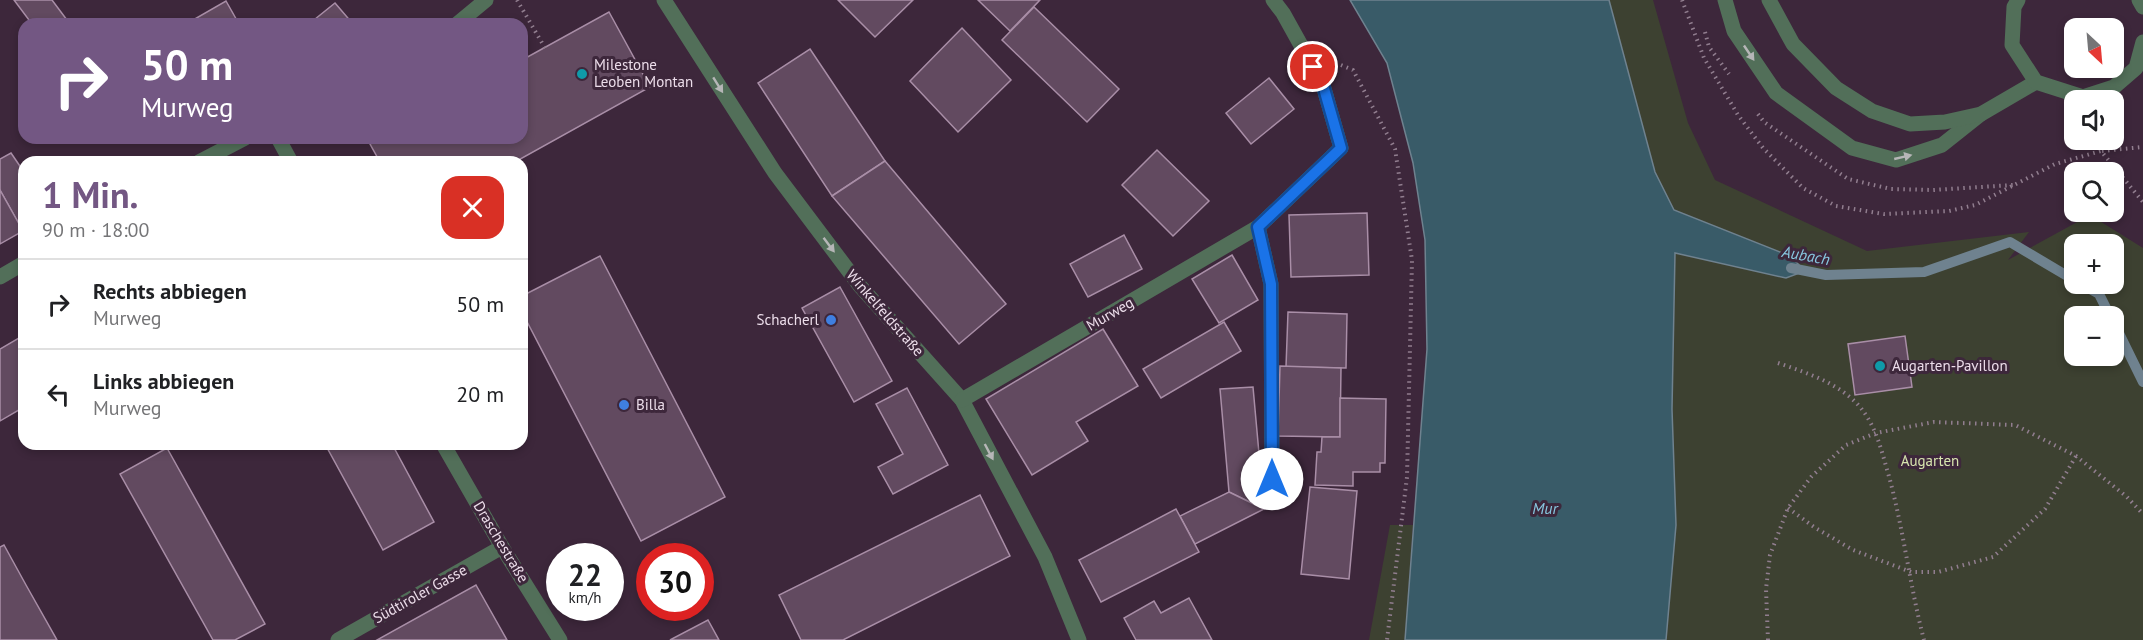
<!DOCTYPE html>
<html lang="de">
<head>
<meta charset="utf-8">
<style>
	body { margin:0; font-family:"PT Sans",sans-serif; background:#f6f6f6; color:#202124; height:100vh; display:flex; flex-direction:column; font-size:22px; white-space:nowrap }
	* { box-sizing:border-box; margin:0 }
	p { font-size:20px; color:#757577 }
	.icon { flex:none; width:33px; height:33px; fill:none; stroke:currentColor; stroke-width:2; stroke-linecap:round; stroke-linejoin:round }
	.map { position:relative; flex:1; overflow:hidden }
	.drawer { position:absolute; left:18px; top:156px; width:510px; height:294px; display:flex; flex-direction:column; background:#fff; border-radius:18px; box-shadow:0 3px 9px #0003 }
	.drawer>* { flex:none }
	.top-card { position:absolute; left:18px; top:18px; width:510px; height:126px; border-radius:18px; box-shadow:0 3px 9px #0003; background:#735783; color:#fff; overflow:hidden }
	.needle { width:39px; rotate:154deg }
	.fabs { position:absolute; left:2064px; top:18px; display:grid; gap:12px }
	.fabs a { display:grid; place-items:center; width:60px; height:60px; border-radius:12px; background:#fff; box-shadow:0 3px 9px #0003; font-size:30px }
	.speed { position:absolute; left:546px; top:543px; display:flex; gap:12px; font-size:30px; font-weight:700; text-align:center }
	.speed>* { display:grid; place-content:center; width:78px; height:78px; border-radius:50%; background:#fff; box-shadow:0 3px 9px #0003; line-height:1 }
	.speed small { font-size:15px; font-weight:400 }
	.speed .limit { border:9px solid #d22; background:#fff; color:#111 }
	.pin { position:absolute; display:grid; place-items:center; width:51px; height:51px; color:#fff; margin:-26px; border:3px solid #fff; border-radius:50%; box-shadow:0 2px 6px #0007 }
	.me { position:absolute; width:66px; margin:-33px; rotate:0deg; stroke-linejoin:round; filter:drop-shadow(0 0 4px #0008) }
	.turn { display:flex; align-items:center; gap:21px; height:126px; padding:0 24px; font-size:27px }
	.turn .icon { width:78px; height:78px; stroke-width:2.5 }
	.turn b { display:block; font-size:42px; line-height:51px }
	.round { display:grid; place-items:center; flex:none; width:63px; height:63px; border-radius:18px; background:#f6f6f6 }
	.head { display:flex; align-items:center; justify-content:space-between; height:102px; padding:0 24px }
	h1 { font-size:36px; font-weight:600; line-height:45px; color:#735783 }
	ul { padding:0; list-style:none }
	li { display:flex; align-items:center; gap:18px; height:90px; padding:0 24px; border-top:2px solid #e0e0e0 }
	li div { flex:1 }
	li b { display:block; font-size:22px }
	li em { font-style:normal }
	.map>svg:first-child { display:block }
	.green { fill:#3d4131; fill-rule:evenodd }
	.water { fill:#395b68; stroke:#6f828f; stroke-width:1.5 }
	.lines { fill:none; stroke-linecap:round; stroke-linejoin:round }
	.stream { stroke:#6f828f; stroke-width:10 }
	.building { fill:#624a60; stroke:#a98ea7; stroke-width:1.5 }
	.path { stroke:#917e8f; stroke-width:4; stroke-dasharray:1.5 4.5; stroke-linecap:butt }
	.minor { stroke:#526f59; stroke-width:15 }
	.oneway { fill:#b6b6b7 }
	.route-casing { stroke:#114b97; stroke-width:15 }
	.route { stroke:#1a73e8; stroke-width:10 }
	.culture-dot { fill:#0f9aa8; stroke:#3d273b; stroke-width:2 }
	.shop-dot { fill:#3f7fe0; stroke:#3d273b; stroke-width:2 }
	.labels { text-anchor:middle; stroke-width:6; stroke-linejoin:round; paint-order:stroke }
	.poi-label { font-size:15px; fill:#ecddea; stroke:#3d273b; text-anchor:start }
	.street-label { font-size:15px; fill:#ecddea; stroke:#3d273b }
	.park-label { font-size:15px; fill:#d7e5ae; stroke:#3d273b }
	.water-label { font-size:16px; font-style:italic; fill:#88c9e1; stroke:#3d273b }
</style>
</head>
<body>
<div class="map">
<svg width="2143" height="640" viewBox="0 0 2143 640">
	<rect width="100%" height="100%" fill="#3d273b"/>
	<g class="green">
		<path d="M1609,0H1653L1688,123L1715,180L1867,251L2029,232L2008,260L2090,215L2143,248V640H1666L1676,525L1672,409L1675,253L1786,278L1804,271L1790,256L1674,211L1655,172ZM2074,244H2114V284H2074ZM2074,316H2114V356H2074Z"/>
		<path d="M1390,525H1413L1405,640H1369Z"/>
	</g>
	<path class="water" d="M1350,0H1609L1655,172L1674,210L1790,256L1805,271L1786,278L1675,253L1672,409L1676,525L1666,640H1405L1427,349L1425,240L1413,163L1387,63Z"/>
	<g class="lines">
		<g class="stream">
			<path d="M1791,268L1826,275L1924,272L2010,242L2074,280"/>
			<path d="M2081,284L2099,294L2110,316"/>
			<path d="M2114,323L2143,382"/>
		</g>
	</g>
	<g class="building">
		<path d="M14,0H52L70,24H32Z"/>
		<path d="M838,0H913L875,37Z"/>
		<path d="M978,0H1040L1010,31Z"/>
		<path d="M226,1L239,24H186Z"/>
		<path d="M335,3L353,24H309Z"/>
		<path d="M1034,7L1119,89L1087,122L1002,40Z"/>
		<path d="M609,12L650,87L515,162H380L370,144L380,138H522V60Z"/>
		<path d="M962,28L1011,80L958,132L910,81Z"/>
		<path d="M810,49L885,161L832,196L758,83Z"/>
		<path d="M1269,78L1294,109L1251,144L1226,113Z"/>
		<path d="M1157,150L1209,201L1173,236L1122,185Z"/>
		<path d="M11,153L24,172L23,231L0,190V159Z"/>
		<path d="M885,161L1006,304L959,344L832,196Z"/>
		<path d="M0,190L23,231L0,244Z"/>
		<path d="M1367,213L1369,275L1291,277L1289,215Z"/>
		<path d="M1124,235L1142,269L1088,297L1070,264Z"/>
		<path d="M1232,255L1258,300L1219,323L1192,279Z"/>
		<path d="M600,256L725,497L641,541L522,312V296Z"/>
		<path d="M840,287L892,381L854,402L802,308Z"/>
		<path d="M1288,312L1347,314L1346,368L1286,367Z"/>
		<path d="M1224,322L1241,351L1161,398L1143,369Z"/>
		<path d="M1103,329L1138,386L1076,422L1088,441L1032,475L986,399Z"/>
		<path d="M24,335V407L0,421V349Z"/>
		<path d="M1905,336L1912,387L1855,395L1848,344Z"/>
		<path d="M1280,366L1341,368L1340,437L1278,436Z"/>
		<path d="M1253,387L1264,509L1229,492L1220,389Z"/>
		<path d="M907,388L948,465L893,494L878,467L903,454L876,404Z"/>
		<path d="M1340,398L1386,399L1385,463H1380V472H1353V486L1315,485L1317,452H1321L1322,437H1340Z"/>
		<path d="M325,444H392L434,522L383,550Z"/>
		<path d="M167,448L265,624L235,640H213L120,474Z"/>
		<path d="M1310,487L1357,491L1349,579L1301,574Z"/>
		<path d="M1229,492L1264,509L1195,544L1180,516Z"/>
		<path d="M980,495L1010,556L843,640H801L779,595Z"/>
		<path d="M1176,509L1199,552L1101,602L1079,560Z"/>
		<path d="M4,545L26,585L57,640H0V547Z"/>
		<path d="M476,585L507,640H377Z"/>
		<path d="M1189,598L1212,640H1136L1124,618L1154,601L1161,613Z"/>
		<path d="M708,620L719,640H670Z"/>
	</g>
	<g class="lines">
		<g class="path">
			<path d="M517,0L545,48"/>
			<path d="M1682,0L1704,58L1738,115L1763,148L1803,188L1836,206L1884,214L1949,211L1975,205L2055,164L2101,151L2143,202"/>
			<path d="M1705,32L1709,47L1729,74"/>
			<path d="M1341,65L1353,70L1395,149L1412,260L1407,477L1387,640"/>
			<path d="M1758,114L1764,122L1848,179L1891,189L1933,190L2013,185"/>
			<path d="M2102,151L2143,147"/>
			<path d="M1778,363C1804,372 1830,380 1851,398C1872,416 1879,441 1886,466C1903,523 1909,583 1924,640"/>
			<path d="M1788,508L1814,527L1853,550L1911,572H1938L1993,557L2045,509L2076,456"/>
			<path d="M1768,640L1766,589L1770,555L1788,508L1811,477L1846,445L1876,433L1934,422L2015,425L2076,456L2127,497L2143,514"/>
		</g>
		<g class="minor">
			<path d="M664,0L775,173L860,286L962,400L1045,557L1079,640"/>
			<path d="M1725,0L1734,31L1776,93L1852,148L1896,160L1942,145L1981,114"/>
			<path d="M1769,0L1793,44L1836,88L1872,111L1910,124L1945,122L1981,114L2036,82"/>
			<path d="M2018,0L2014,7L2012,45L2036,82L2083,97L2114,87L2136,68L2143,42"/>
			<path d="M2139,0L2143,7"/>
			<path d="M457,24L486,0"/>
			<path d="M278,138L291,162"/>
			<path d="M199,162L245,138"/>
			<path d="M1258,227L1271,284L1272,479"/>
			<path d="M0,277L24,263"/>
			<path d="M962,400L1258,227L1341,148L1323,85L1283,13L1273,0"/>
			<path d="M443,444L502,547L560,640"/>
			<path d="M338,640L502,547"/>
		</g>
	</g>
	<defs><path id="oneway-solid" d="M-6-.8H1V-3.2L6.5 0L1 3.2V.8H-6Z" transform="scale(1.5)"/></defs>
	<g class="oneway">
		<use href="#oneway-solid" transform="translate(1749 53) rotate(56)"/>
		<use href="#oneway-solid" transform="translate(718 85) rotate(58)"/>
		<use href="#oneway-solid" transform="translate(1903 157) rotate(-13)"/>
		<use href="#oneway-solid" transform="translate(829 245) rotate(53)"/>
		<use href="#oneway-solid" transform="translate(989 452) rotate(62)"/>
	</g>
	<g class="lines">
		<defs>
			<path id="route" d="M1272,479L1271,284L1258,227L1341,148L1323,85L1313,67"/>
		</defs>
		<use href="#route" class="route-casing"/>
		<use href="#route" class="route"/>
	</g>
	<g class="culture-dot">
		<circle cx="582" cy="74" r="6"/>
		<circle cx="1880" cy="366" r="6"/>
	</g>
	<g class="shop-dot">
		<circle cx="831" cy="320" r="6"/>
		<circle cx="624" cy="405" r="6"/>
	</g>
	<g class="labels">
		<g class="poi-label">
			<text x="594" y="70">Milestone<tspan x="594" dy="17">Leoben Montan</tspan></text>
			<text x="819" y="325" text-anchor="end">Schacherl</text>
			<text x="1892" y="371">Augarten-Pavillon</text>
			<text x="636" y="410">Billa</text>
		</g>
		<g class="street-label">
			<text transform="translate(885 313) rotate(49)" y="5">Winkelfeldstraße</text>
			<text transform="translate(1110 314) rotate(-30)" y="5">Murweg</text>
			<text transform="translate(501 542) rotate(59)" y="5">Draschestraße</text>
			<text transform="translate(420 594) rotate(-29)" y="5">Südtiroler Gasse</text>
		</g>
		<g class="park-label">
			<text x="1930" y="466">Augarten</text>
		</g>
		<g class="water-label">
			<text transform="translate(1806 255) rotate(10)" y="6">Aubach</text>
			<text x="1545" y="514">Mur</text>
		</g>
	</g>
</svg>
<div class="fabs">
<a><svg class="needle" viewBox="-14 -14 28 28"><path d="M0-13l5 13h-10z" fill="#e53935"/><path d="M0 13l5-13h-10z" fill="#757577"/></svg></a>
<a><svg class="icon" aria-label="sound" viewBox="0 0 24 24"><path d="M4 9h4l5-4v14l-5-4H4zM17 9q2 3 0 6"/></svg></a>
<a><svg class="icon" aria-label="search" viewBox="0 0 24 24"><circle cx="10" cy="10" r="6"/><path d="M15 15l6 6"/></svg></a>
<a>+</a>
<a>−</a>
</div>
<div class="speed"><div>22<small>km/h</small></div><div class="limit">30</div></div>
<div class="pin" style="left:1313px;top:67px;background:#d93025"><svg class="icon" aria-label="arrive" viewBox="0 0 24 24"><path d="M6 21V4h12l-3 4 3 4H6"/></svg></div>
<svg class="me" style="left:1272px;top:479px" viewBox="-20 -20 40 40"><circle r="19" fill="#fff"/><path d="M0-13L10 11 0 6-10 11z" fill="#1a73e8"/></svg>
<div class="top-card">
<div class="turn"><svg class="icon" aria-label="right" viewBox="0 0 24 24"><path d="M7 20v-9h11M14 6l5 5-5 5"/></svg><div><b>50 m</b>Murweg</div></div>
</div>
<section class="drawer">
<div class="head"><div><h1>1 Min.</h1><p>90 m · 18:00</p></div><a class="round" style="background:#d93025;color:#fff"><svg class="icon" aria-label="close" viewBox="0 0 24 24"><path d="M6 6l12 12M18 6L6 18"/></svg></a></div>
<ul>
<li><svg class="icon" aria-label="right" viewBox="0 0 24 24"><path d="M7 20v-9h11M14 6l5 5-5 5"/></svg><div><b>Rechts abbiegen</b><p>Murweg</p></div><em>50 m</em></li>
<li><svg class="icon" aria-label="left" viewBox="0 0 24 24"><path d="M17 20v-9H6M10 6l-5 5 5 5"/></svg><div><b>Links abbiegen</b><p>Murweg</p></div><em>20 m</em></li>
</ul>
</section>
</div>
</body>
</html>
